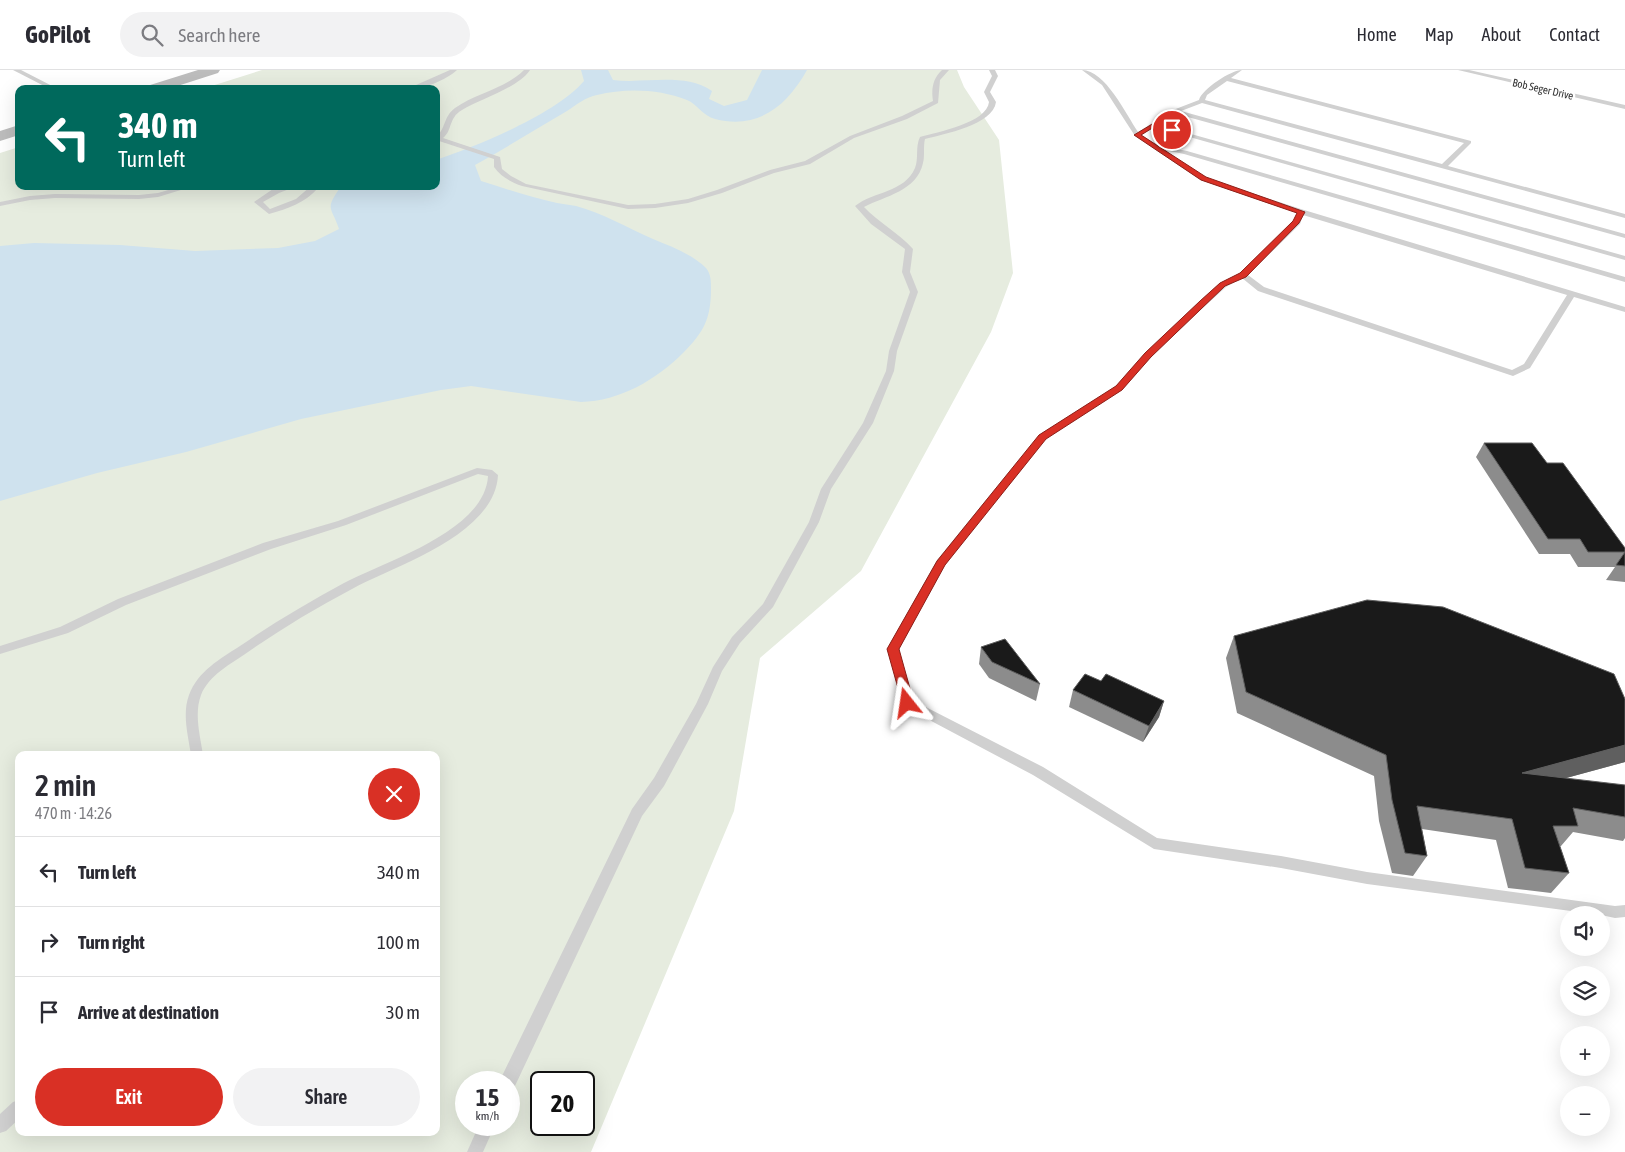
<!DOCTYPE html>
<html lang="en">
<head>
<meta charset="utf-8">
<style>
	body { margin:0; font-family:"Asap Condensed",sans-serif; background:#f2f2f3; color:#2b2b33; height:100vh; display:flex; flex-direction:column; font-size:19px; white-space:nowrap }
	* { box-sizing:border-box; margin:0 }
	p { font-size:16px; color:#7c7c81 }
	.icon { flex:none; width:28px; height:28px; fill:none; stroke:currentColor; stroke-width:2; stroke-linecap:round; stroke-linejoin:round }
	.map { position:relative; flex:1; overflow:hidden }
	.drawer { position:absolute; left:15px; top:681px; width:425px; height:385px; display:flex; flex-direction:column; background:#fff; border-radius:10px; box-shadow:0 5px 20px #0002 }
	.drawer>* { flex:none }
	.hud { position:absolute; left:15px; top:15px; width:425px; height:105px; border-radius:10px; box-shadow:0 5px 20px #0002; background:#00695c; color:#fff; overflow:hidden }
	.fabs { position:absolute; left:1560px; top:836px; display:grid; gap:10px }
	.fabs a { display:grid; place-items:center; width:50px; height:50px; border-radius:50%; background:#fff; box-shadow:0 5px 20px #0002; font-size:25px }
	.speed { position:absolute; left:455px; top:1001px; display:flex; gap:10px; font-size:25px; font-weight:700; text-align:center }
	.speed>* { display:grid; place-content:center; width:65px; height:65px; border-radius:50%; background:#fff; box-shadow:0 5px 20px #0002; line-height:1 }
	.speed small { font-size:12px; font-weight:400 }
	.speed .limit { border:2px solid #111; border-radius:8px; background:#fff; color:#111 }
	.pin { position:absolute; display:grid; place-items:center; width:42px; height:42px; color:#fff; margin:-21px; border:2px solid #fff; border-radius:50%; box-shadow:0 1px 5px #0007 }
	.me { position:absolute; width:55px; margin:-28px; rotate:345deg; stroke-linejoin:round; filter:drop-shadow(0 0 4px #0008) }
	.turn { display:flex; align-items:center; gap:18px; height:105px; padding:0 20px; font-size:22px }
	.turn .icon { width:65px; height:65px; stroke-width:2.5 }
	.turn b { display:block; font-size:35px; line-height:42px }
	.round { display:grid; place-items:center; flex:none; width:52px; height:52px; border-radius:26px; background:#f2f2f3 }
	.summary { display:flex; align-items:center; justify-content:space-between; height:85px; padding:0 20px }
	h1 { font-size:30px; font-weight:600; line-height:38px }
	.button { display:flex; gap:10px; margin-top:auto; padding:10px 20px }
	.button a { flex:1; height:58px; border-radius:30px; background:#d93025; color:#fff; font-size:20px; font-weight:600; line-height:58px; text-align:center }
	.button a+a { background:#f2f2f3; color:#2b2b33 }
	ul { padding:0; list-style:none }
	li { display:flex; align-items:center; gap:15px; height:70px; padding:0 20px; border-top:1px solid #e1e1e2 }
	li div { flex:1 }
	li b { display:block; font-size:19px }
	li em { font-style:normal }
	header { display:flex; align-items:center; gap:30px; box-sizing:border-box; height:70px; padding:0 25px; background:#fff; border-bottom:1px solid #e1e1e2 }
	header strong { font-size:24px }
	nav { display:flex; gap:28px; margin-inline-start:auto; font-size:18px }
	.search { width:350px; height:45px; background:#f2f2f3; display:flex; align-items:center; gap:12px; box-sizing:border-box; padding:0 18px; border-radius:28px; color:#7c7c81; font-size:19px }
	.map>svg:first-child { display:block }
	.green { fill:#e6ecdf; fill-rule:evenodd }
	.water { fill:#cfe2ee }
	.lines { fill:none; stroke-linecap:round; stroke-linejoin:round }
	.service { fill:#d0d0d0; fill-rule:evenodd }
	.secondary { fill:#bdbdbd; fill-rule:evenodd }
	.wall { fill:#8c8c8c }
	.shaded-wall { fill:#5f5f5f }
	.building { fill:#1a1a1a; stroke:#5f5f5f }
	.route { fill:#d93025; stroke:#8d1f18 }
	.labels { text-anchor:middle; stroke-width:5; stroke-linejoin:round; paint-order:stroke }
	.far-street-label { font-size:11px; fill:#333; stroke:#fff }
</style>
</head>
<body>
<header>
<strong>GoPilot</strong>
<div class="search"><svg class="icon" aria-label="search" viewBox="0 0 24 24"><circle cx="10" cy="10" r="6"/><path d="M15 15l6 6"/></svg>Search here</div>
<nav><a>Home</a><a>Map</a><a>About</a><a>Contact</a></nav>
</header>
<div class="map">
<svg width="1625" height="1082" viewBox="0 0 1625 1082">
	<rect width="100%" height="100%" fill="#fff"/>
	<path class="green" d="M262,0H957L964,17L999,70L1013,203L991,262L861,501L760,588L734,741L591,1082H0V83L19,77V116H436V19H202ZM19,685H436V1062H19ZM466,1012H509V1055H466ZM541,1012H584V1055H541Z"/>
	<path class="water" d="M581,0H608L613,10C645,14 684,2 712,21L709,29L724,36L747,30L762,0H807C787,36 758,60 715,49C703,46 697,34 687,30C659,19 626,18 597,25C586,27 576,35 567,41C536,59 506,78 475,95L481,111C506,119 531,127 557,133C563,134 570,135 576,136C602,143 628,158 653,169C670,176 692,184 706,198C711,204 711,211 711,219C711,248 704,262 684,282C656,310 620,331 581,332L471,316L441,320L301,349L186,382L97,403L0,431V176L34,173L120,175L195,181L278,178L315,171L339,159C332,137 324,140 340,118L436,116V90C477,76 556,44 584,11Z"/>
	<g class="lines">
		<g class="service">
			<path d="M13,0H21L58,19H50Z"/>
			<path d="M450,0H457C445,11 423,19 407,19Z"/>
			<path d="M524,0H530C518,18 480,29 462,40C448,48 453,60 443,68L500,87L502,99L511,106L526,114L628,135L655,134L688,129L717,120L770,100L805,91L850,66L902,46L933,31C931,19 933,8 942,0H949L940,10L938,33L907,49L854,68L810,94L774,103L722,123L688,133L655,138L628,139L522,116C511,112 501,107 494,97V89L439,71L436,72V67C446,59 443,47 455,38C476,23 505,19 524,0Z"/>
			<path d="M989,0H995L998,6L990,22L996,32C993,55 944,64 925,69C923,77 925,85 923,93C917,121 885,126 864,137C879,153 899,163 913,179L910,202L918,222L897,281L894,301L873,353L831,419L819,452L773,537L740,573L722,601L708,634L664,716L642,746L514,1018L509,1020V1012H500L502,1006L632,739L654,708L696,634L713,597L732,567L763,534L809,452L821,419L863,353L886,301L889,281L910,222L902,202L905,179L871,154L855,136C874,121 904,123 915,98C919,88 915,77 920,67C937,62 987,53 989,32L984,22L992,6Z"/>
			<path d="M1082,0C1105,0 1126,44 1138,62L1173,40L1199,30C1202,19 1231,0 1242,0L1231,8L1471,71V73L1448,96L1625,144V148L1202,33L1181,41L1625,164V168L1177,44L1159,55L1625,186V190L1154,57L1142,65L1157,75L1187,81L1625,207V212L1184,84L1165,80L1205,108L1304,140L1625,237V242L1574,227L1530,298L1513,306L1258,221L1242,208L1226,217L1206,235L1151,287L1122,320L1045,369L945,495L899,579L912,630L1043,697L1157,768L1281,786L1367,802L1615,836L1625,835V847L1615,848L1601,845L1367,814L1281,798L1154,779L1033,705L903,636L887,579L937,490L1039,365L1116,316L1145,283L1200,231L1220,213L1240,203L1294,151L1297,143L1201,110L1135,66L1102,15ZM1227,11L1464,73L1442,94L1205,30L1207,25ZM1303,145L1567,225L1524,294L1512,300L1264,217L1248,205L1300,154Z"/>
			<path d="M1458,0H1469L1625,35V39Z"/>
			<path d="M182,116H194L158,127L139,129L55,128L30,130L0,136V132L30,126L55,124L139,125L158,123Z"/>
			<path d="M285,116H297L279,123L263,132L270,139L296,129L311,116L318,118C305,133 287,139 269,144L254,132L273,119Z"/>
			<path d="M477,398L492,400L498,405C495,465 396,495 352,519C316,538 281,559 248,582C231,594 209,605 201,625C194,644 200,665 203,685H191C188,665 182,644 189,625C198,601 220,589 240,576C273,553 309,532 344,513C386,491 485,461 488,406L478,404L346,455L271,479L126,535L68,563L0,584V576L60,557L118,529L263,473L338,451Z"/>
			<path d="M19,1030V1049L6,1061L0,1063V1044L13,1032Z"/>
			<path d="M479,1055H495L483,1082H467Z"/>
		</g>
		<g class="secondary">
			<path d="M198,0H220L218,3L168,19H145L147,16Z"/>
			<path d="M19,55V65L0,71V61Z"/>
		</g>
	</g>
	<g class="wall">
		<path d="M1484,373L1547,393L1625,478V512L1606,510L1615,497H1578L1570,484H1539L1476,387Z"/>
		<path d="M1234,566L1625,629V692L1566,708L1625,747V768L1623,771L1573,762L1561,776H1560L1569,803L1551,823L1508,818L1496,770L1422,759L1427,786L1413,806L1392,803L1379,751L1374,706L1237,643L1226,588Z"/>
		<path d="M981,577L1040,614L1036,631L989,608L979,594Z"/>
		<path d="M1101,611L1164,631L1159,647L1143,672L1069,637L1073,620Z"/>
	</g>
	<g class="shaded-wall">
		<path d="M1164,631L1159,647L1143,672L1149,656Z"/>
		<path d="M1625,675V692L1507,724L1522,703Z"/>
	</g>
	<g class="building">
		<path d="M1484,373H1532L1547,393H1563L1625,478V482H1588L1580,469H1548Z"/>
		<path d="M1625,482V496L1616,495Z"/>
		<path d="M1367,530L1443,537L1614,604L1625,629V675L1522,703L1625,715V747L1573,738L1578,756H1553L1569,803L1525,798L1512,749L1417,736L1427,786L1405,783L1392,730L1386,685L1246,622L1234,566Z"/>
		<path d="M1005,569L1040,614L992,592L981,577Z"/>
		<path d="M1085,604L1101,611L1106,604L1164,631L1149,656L1073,620Z"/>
	</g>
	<path class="route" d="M1154,53L1176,60L1172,62L1154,57L1141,65L1206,107L1305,142L1299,153L1246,207L1225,216L1151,287L1122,320L1046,369L945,495L899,579L914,633L912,636H903L887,579L937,491L1039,365L1116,316L1145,283L1200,231L1220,213L1240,203L1293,151L1297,143L1201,110L1134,65Z"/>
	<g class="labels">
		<g class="far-street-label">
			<text transform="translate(1543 19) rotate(13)" y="4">Bob Seger Drive</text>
		</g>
	</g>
</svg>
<div class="fabs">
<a><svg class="icon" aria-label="sound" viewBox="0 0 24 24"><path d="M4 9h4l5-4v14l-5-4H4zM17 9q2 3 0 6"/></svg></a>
<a><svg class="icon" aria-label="layers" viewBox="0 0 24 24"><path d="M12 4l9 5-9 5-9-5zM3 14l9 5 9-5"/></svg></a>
<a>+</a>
<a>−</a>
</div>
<div class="speed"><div>15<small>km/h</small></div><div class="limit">20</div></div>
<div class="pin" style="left:1172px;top:60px;background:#d93025"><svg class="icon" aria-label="arrive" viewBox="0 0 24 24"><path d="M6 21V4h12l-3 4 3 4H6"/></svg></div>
<svg class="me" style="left:907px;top:633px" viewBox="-20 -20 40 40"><path d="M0-17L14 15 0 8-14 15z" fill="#d93025" stroke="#fff" stroke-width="4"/></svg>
<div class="hud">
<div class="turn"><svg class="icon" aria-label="left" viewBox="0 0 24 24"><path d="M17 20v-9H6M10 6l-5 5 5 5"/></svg><div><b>340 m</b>Turn left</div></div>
</div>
<section class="drawer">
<div class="summary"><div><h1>2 min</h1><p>470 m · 14:26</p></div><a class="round" style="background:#d93025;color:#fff"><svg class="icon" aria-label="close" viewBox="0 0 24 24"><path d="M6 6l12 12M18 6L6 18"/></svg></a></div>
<ul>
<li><svg class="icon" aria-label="left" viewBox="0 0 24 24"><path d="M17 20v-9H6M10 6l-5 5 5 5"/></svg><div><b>Turn left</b></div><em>340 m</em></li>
<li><svg class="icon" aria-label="right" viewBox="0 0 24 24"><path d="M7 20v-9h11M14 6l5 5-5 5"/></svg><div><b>Turn right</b></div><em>100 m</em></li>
<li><svg class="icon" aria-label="arrive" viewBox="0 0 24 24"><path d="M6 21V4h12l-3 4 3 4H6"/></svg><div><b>Arrive at destination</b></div><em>30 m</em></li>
</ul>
<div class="button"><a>Exit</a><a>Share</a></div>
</section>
</div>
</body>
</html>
